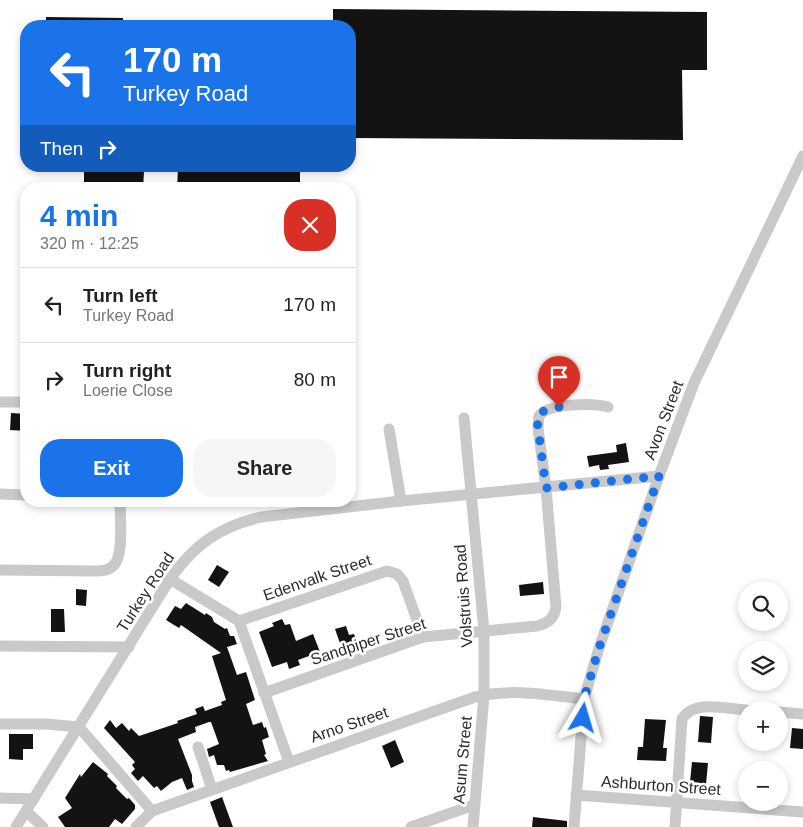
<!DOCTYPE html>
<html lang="en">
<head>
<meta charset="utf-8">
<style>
	body { margin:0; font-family:Helvetica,sans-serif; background:#f6f6f6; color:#222; height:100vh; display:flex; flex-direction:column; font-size:19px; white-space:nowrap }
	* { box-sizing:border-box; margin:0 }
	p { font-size:16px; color:#767676 }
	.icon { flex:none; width:28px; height:28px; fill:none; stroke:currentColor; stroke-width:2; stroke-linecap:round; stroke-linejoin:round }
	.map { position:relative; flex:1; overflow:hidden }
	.drawer { position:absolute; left:20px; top:182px; width:336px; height:325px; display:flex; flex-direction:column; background:#fff; border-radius:20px; box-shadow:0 2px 8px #0003 }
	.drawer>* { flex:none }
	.guide { position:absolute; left:20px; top:20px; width:336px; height:152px; border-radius:20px; box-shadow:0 2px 8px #0003; background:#1a73e8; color:#fff; overflow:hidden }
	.buttons { position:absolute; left:738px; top:581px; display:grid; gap:10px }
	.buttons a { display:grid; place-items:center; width:50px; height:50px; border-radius:50%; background:#fff; box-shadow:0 2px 8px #0003; font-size:25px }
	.pin { position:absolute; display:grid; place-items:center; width:42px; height:42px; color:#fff; margin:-51px -21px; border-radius:50% 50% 50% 0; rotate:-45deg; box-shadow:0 0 5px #0007 }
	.pin .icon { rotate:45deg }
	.me { position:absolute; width:55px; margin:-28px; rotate:7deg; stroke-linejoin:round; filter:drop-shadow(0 0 4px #0008) }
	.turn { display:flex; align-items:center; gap:18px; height:105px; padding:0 20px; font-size:22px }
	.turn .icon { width:65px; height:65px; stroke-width:2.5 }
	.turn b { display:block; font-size:35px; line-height:42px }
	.then { display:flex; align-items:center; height:48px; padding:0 20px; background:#0003; gap:10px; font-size:19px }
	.round { display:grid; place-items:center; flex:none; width:52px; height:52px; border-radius:20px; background:#f6f6f6 }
	.overview { display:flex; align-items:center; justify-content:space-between; height:85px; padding:0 20px }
	h1 { font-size:30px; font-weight:800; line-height:38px; color:#1a73e8 }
	.button { display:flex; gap:10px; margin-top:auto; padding:10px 20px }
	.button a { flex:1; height:58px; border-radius:20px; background:#1a73e8; color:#fff; font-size:20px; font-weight:800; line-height:58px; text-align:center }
	.button a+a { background:#f6f6f6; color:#222 }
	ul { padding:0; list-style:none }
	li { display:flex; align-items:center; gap:15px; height:75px; padding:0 20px; border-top:1px solid #e0e0e0 }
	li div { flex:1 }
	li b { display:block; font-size:19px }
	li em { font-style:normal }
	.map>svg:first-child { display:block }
	.building { fill:#131313 }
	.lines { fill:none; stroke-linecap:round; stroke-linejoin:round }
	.minor { stroke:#c9c9c9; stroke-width:11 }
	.route { stroke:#1a73e8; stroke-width:9; stroke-dasharray:0 16.2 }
	.labels { text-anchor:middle; stroke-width:5; stroke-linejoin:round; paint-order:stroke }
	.street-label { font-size:16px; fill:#2c2c2c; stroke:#fff }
</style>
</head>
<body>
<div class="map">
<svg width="803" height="827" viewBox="0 0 803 827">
	<rect width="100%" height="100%" fill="#fff"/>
	<g class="building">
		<path d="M333,9L707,12V70H682L683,140L350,138V26H333Z"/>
		<path d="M46,17L123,18V26H46Z"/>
		<path d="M178,168H300V189H177Z"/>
		<path d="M112,169L144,172L143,189H84V170Z"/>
		<path d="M11,413L26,414V431L10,430Z"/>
		<path d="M626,443L629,462L608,465L609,469L600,470L599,465L589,467L587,456L617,452L616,445Z"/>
		<path d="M217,565L229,572L219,587L208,580Z"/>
		<path d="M543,582L544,594L520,596L519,585Z"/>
		<path d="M76,589L87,590L86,606L76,605Z"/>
		<path d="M186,603L205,615L206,613L212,617L214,622L225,629L227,628L230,636H234L237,644L227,647L237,675L246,672L255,700L246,704L253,725L262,722L264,728L266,727L269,737L262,740L266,754L264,755L268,761L230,772L229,770L226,771L224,765H217L214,755L209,757L207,749L219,744L211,722H209L195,727L196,732L178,739L192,775V781L194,787L187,790L182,778L172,782L161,791L157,786L154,788L143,776L138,781L131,773L135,769L132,765L135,762L104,728L110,720L116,728L122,723L129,731L131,728L139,736L178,723L177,721L197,714L195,709L203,706L205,711L222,705L221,702L226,700L212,656L221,653L181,625L179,628L166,620L175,606L181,609Z"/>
		<path d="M51,609H64L65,632H51Z"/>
		<path d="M282,619L285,625L290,624L296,641L313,634L320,652L298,660L300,665L289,669L287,662L272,667L259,632L274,626L272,623Z"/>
		<path d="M346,626L349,635L354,634L358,644L342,649L335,629Z"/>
		<path d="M700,716L713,717L711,743L698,742Z"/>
		<path d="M645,719L666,720L663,748H667L666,761L637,760L638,747H643Z"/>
		<path d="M792,728L803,729V749L790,748Z"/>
		<path d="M9,734H33V749H23V760L9,759Z"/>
		<path d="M395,740L404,762L391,768L382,746Z"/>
		<path d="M93,762L108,774L107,776L117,786L116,788L127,799L129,798L135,805V809L122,824L115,819L109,827H65L58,817L72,808L65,798L80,774L81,777Z"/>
		<path d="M692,762L708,763L706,784L690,782Z"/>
		<path d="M222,797L233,827H219L210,802Z"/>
		<path d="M533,817L567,821V827H532Z"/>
	</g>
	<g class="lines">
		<g class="minor">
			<path d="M0,402H26"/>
			<path d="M464,418L484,631V695L473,827"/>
			<path d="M389,429L401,501"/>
			<path d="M0,494L26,495"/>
			<path d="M0,570L96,571C103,571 110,570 114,565C124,555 120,515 120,501"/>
			<path d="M170,579L239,621L289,762"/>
			<path d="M239,621L387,571L397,574L403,581L423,637"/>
			<path d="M0,646L129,647"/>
			<path d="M264,693L423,637L537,626C548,623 554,619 556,607L546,488L538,428L539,416C548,403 593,403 608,407"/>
			<path d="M779,712L803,714"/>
			<path d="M0,724H46L79,727"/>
			<path d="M79,727L152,811"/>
			<path d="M198,747L212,789"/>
			<path d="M576,795L803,812"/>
			<path d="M0,798L34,799"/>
			<path d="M26,811L43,827"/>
			<path d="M16,827L170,579C195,544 219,527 261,517L401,501L659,476"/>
			<path d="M136,827L152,811L475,697C510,688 548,695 584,699"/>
			<path d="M411,827L474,805"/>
			<path d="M574,827L584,699L599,648L659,476L694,383L803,156"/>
			<path d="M675,827L682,719C694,699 726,709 746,710"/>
		</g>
	</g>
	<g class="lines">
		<path class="route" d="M559,407L541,412L537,420L546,488L659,476L599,648L584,699L583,718"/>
	</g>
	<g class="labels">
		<g class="street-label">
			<text transform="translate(663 420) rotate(-69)" y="6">Avon Street</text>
			<text transform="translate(317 577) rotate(-19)" y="6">Edenvalk Street</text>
			<text transform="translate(145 592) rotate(-57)" y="6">Turkey Road</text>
			<text transform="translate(463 596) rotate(-94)" y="6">Volstruis Road</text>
			<text transform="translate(368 641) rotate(-18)" y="6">Sandpiper Street</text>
			<text transform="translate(349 724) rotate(-19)" y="6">Arno Street</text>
			<text transform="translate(462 760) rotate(-85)" y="6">Asum Street</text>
			<text transform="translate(661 785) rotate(4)" y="6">Ashburton Street</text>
		</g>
	</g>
</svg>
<div class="buttons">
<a><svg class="icon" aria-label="search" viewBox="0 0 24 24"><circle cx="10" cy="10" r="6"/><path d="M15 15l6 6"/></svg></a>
<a><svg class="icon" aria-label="layers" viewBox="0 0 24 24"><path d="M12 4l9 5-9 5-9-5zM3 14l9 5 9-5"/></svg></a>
<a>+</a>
<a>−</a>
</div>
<div class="pin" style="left:559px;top:407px;background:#d93025"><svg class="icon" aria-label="arrive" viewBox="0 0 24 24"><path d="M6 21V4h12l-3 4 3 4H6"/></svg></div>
<svg class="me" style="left:583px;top:718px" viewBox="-20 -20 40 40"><path d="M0-17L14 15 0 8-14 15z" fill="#1a73e8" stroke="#fff" stroke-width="4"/></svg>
<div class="guide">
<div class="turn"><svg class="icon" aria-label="left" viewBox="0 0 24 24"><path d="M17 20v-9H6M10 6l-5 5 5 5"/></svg><div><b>170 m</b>Turkey Road</div></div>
<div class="then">Then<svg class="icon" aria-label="right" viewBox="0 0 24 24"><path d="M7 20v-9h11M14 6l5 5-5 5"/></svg></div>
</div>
<section class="drawer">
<div class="overview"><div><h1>4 min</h1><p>320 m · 12:25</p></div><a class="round" style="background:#d93025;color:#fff"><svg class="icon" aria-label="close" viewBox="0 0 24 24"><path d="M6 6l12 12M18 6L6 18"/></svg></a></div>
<ul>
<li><svg class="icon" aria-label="left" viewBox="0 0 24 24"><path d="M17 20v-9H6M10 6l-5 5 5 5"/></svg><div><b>Turn left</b><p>Turkey Road</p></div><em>170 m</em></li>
<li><svg class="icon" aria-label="right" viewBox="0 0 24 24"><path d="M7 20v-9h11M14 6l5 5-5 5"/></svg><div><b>Turn right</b><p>Loerie Close</p></div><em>80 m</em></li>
</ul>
<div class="button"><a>Exit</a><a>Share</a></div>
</section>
</div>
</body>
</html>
